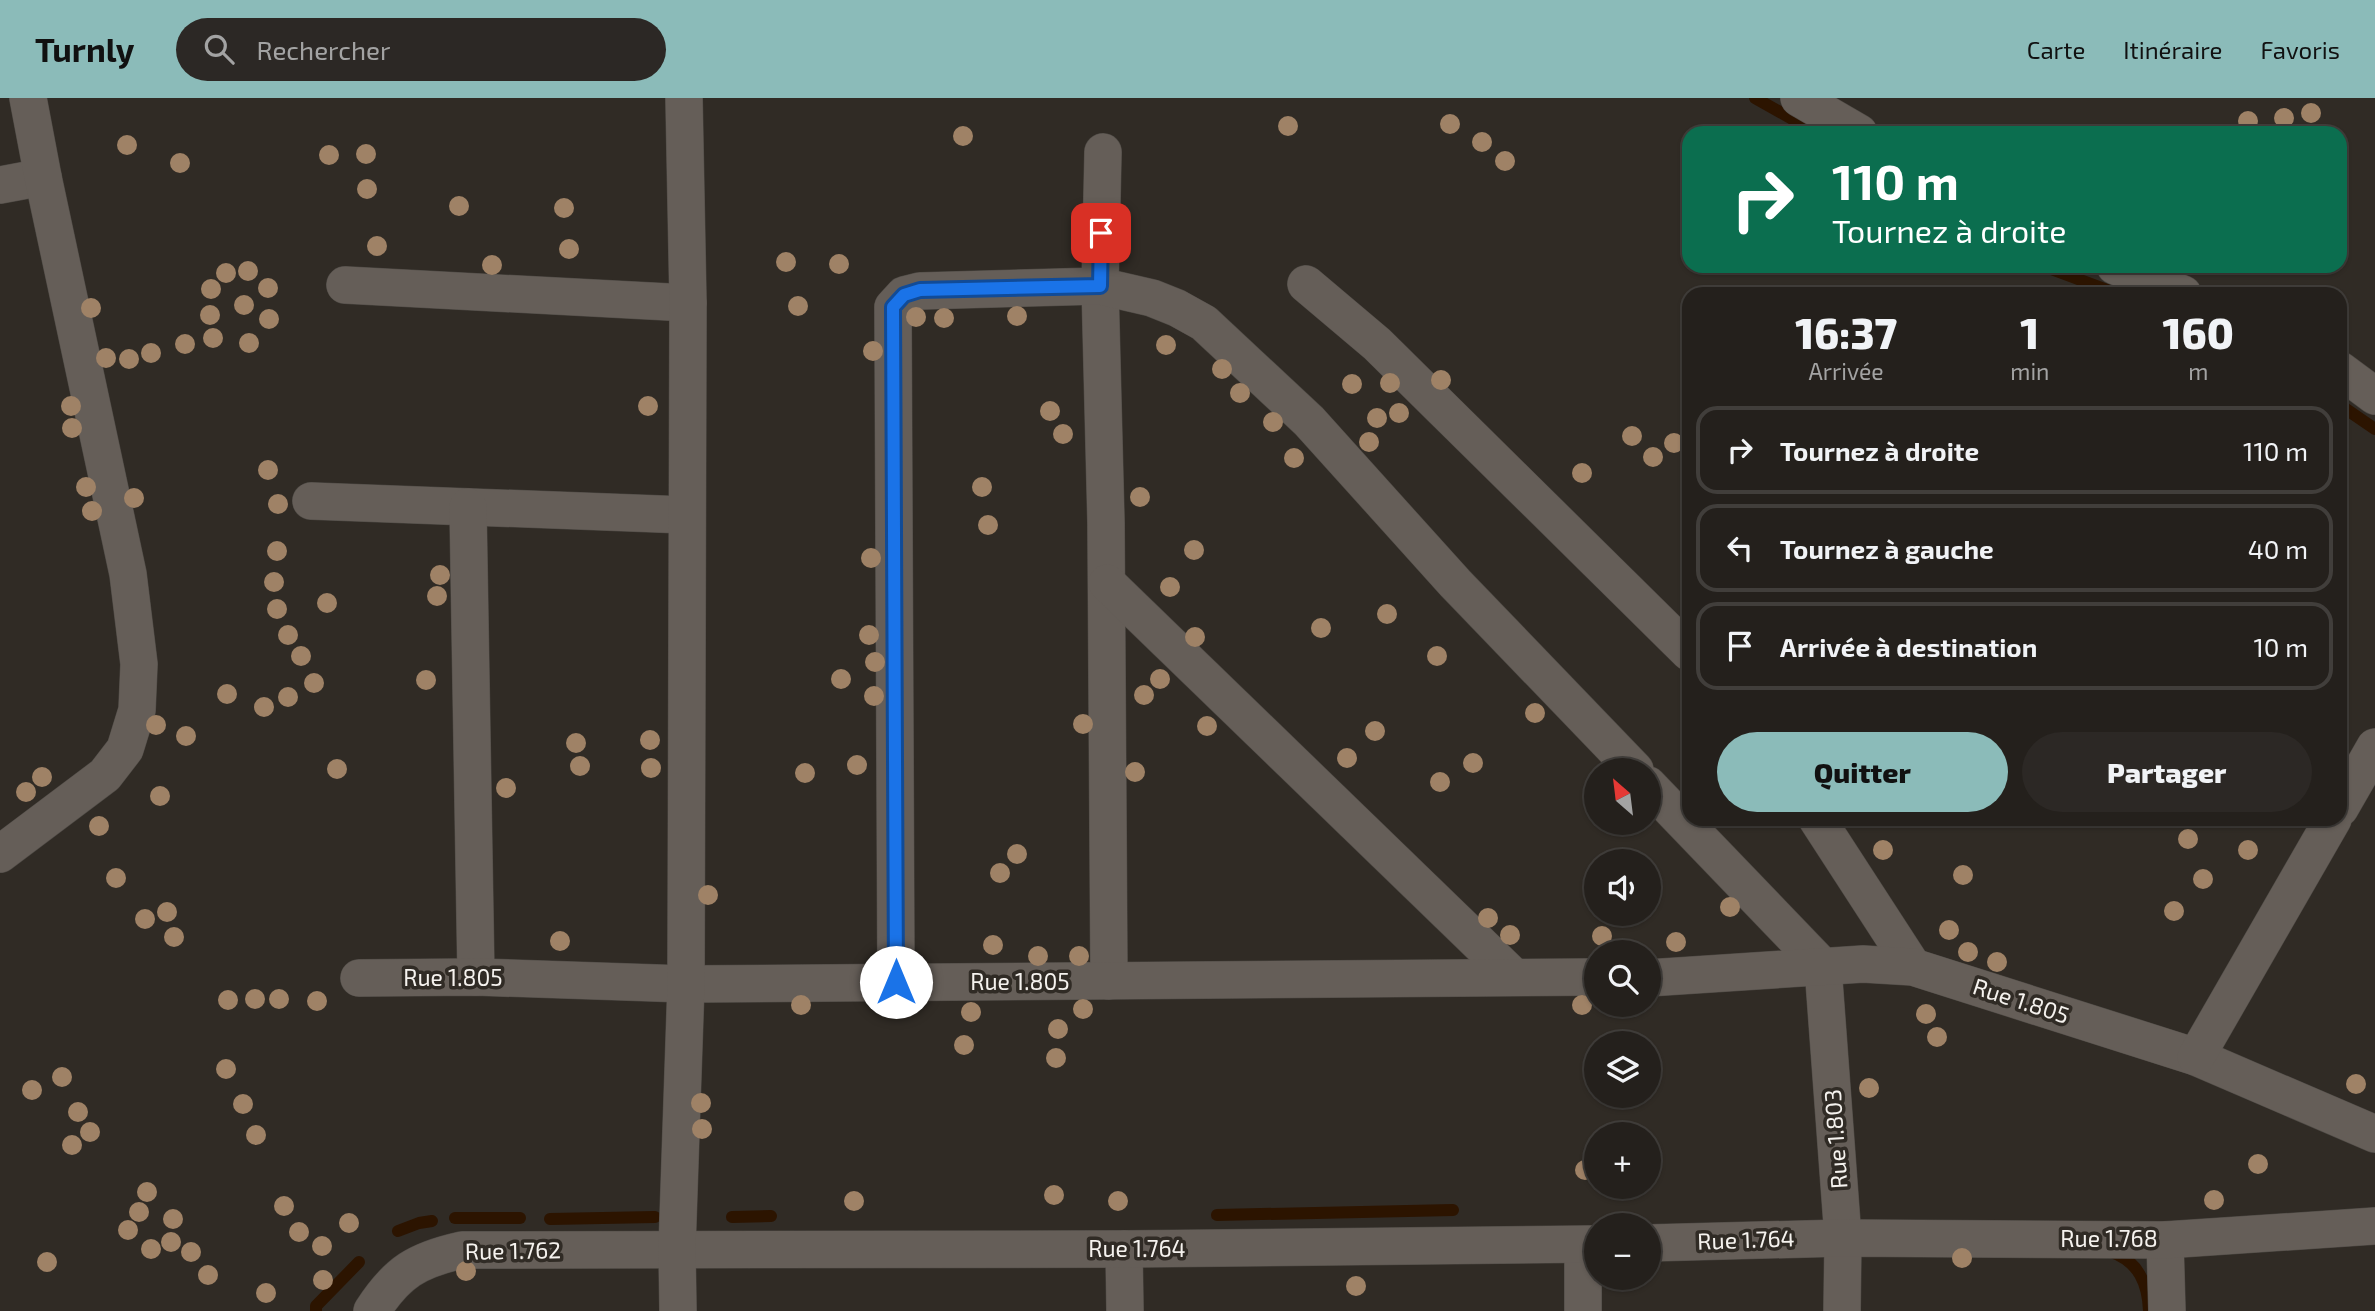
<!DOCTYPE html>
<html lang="fr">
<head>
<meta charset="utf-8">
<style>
	body { margin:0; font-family:"Exo 2",sans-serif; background:#2c2825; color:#f1f3f6; height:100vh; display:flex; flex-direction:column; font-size:26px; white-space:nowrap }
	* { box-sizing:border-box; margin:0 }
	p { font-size:23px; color:#a3a3a3 }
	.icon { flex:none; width:38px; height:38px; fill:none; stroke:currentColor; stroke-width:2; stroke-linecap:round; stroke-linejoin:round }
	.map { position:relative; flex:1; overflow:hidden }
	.panel { position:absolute; left:1682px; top:189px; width:665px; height:539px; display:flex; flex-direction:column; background:#24201c; border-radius:21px; box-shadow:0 2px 5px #0004,0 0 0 2px #413e3b }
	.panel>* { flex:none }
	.guide { position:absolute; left:1682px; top:28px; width:665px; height:147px; border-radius:21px; box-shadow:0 2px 5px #0004,0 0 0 2px #413e3b; background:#0b6e4f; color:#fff; overflow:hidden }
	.needle { width:46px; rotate:332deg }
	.tools { position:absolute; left:1584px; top:660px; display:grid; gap:14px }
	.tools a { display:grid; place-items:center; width:77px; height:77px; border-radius:50%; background:#24201c; box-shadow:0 2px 5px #0004,0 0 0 2px #413e3b; font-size:35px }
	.pin { position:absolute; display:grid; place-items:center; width:60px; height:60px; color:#fff; margin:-30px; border-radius:14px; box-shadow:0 4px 10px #0006 }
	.me { position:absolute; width:77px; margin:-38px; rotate:0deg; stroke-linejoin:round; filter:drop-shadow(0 0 5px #0008) }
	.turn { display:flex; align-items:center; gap:24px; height:147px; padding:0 35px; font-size:32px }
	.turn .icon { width:91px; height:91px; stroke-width:2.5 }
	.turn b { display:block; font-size:49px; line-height:60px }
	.eta { display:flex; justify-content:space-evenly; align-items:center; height:119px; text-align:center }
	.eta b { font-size:42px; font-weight:800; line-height:49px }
	.action { display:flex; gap:14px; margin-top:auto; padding:14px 35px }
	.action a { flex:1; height:80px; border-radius:42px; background:#8bbbb9; color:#111; font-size:28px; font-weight:800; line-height:80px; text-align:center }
	.action a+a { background:#2c2825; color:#f1f3f6 }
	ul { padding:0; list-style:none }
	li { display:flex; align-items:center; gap:21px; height:88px; margin:0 14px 10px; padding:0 21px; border:4px solid #413e3b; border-radius:21px }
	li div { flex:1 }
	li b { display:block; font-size:26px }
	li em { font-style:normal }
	header { display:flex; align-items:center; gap:42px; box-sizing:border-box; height:98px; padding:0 35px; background:#8bbbb9; color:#111 }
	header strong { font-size:33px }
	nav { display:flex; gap:38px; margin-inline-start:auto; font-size:24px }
	.search { width:490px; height:63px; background:#2c2825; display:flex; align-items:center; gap:18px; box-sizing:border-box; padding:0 24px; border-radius:38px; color:#a3a3a3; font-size:26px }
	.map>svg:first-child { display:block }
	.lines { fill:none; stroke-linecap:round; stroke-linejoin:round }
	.stream { stroke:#2c1400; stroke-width:12 }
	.street-casing { stroke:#4d4944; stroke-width:38 }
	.street { stroke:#655e58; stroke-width:37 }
	.tree { fill:#9f8266 }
	.route-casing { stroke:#114b97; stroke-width:18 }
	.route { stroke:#1a73e8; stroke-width:12 }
	.labels { text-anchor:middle; stroke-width:7; stroke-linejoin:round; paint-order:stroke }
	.street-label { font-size:23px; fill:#f5f2ee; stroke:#302b25 }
</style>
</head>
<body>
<header>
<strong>Turnly</strong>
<div class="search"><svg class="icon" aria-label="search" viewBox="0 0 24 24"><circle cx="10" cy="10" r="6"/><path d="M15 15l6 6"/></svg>Rechercher</div>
<nav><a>Carte</a><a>Itinéraire</a><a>Favoris</a></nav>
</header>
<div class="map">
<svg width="2375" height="1213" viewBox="0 0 2375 1213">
	<rect width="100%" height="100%" fill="#302b25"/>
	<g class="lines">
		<g class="stream">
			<path d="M1755,0L1817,35"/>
			<path d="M2043,168L2118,196"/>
			<path d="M2340,307L2375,331"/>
			<path d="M1217,1117L1453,1112"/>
			<path d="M732,1119L771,1118"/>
			<path d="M455,1120H520"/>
			<path d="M550,1121L655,1119"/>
			<path d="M398,1133L419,1125L432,1123"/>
			<path d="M2112,1154C2139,1164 2148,1186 2149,1213"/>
			<path d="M316,1213V1208L359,1164"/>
		</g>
		<defs>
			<g id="street">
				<path d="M1799,0L1859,35"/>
				<path d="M1103,54L1100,188L1106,425L1109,883"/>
				<path d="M0,87L43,79"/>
				<path d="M2115,168L2183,196"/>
				<path d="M1306,186L1377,246L1689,554"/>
				<path d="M345,187L688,205"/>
				<path d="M2340,272L2375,298"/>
				<path d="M311,403L686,417"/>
				<path d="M468,409L476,879"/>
				<path d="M1107,485L1513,878"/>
				<path d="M1648,687L1823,869L1843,1140L1842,1213"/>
				<path d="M2340,710L2375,649"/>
				<path d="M1817,721L1913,869"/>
				<path d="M0,756L105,677L125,651L137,612L139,566L128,476L43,79L28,0"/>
				<path d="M359,880L476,879L686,886L1596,879"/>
				<path d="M1648,880L1863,866L1913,869L2196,959L2375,1036"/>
				<path d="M896,884L893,209L904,197L920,193L1100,188L1152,200L1177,210L1204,225L1309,323L1455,485L1635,672"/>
				<path d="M2196,959L2333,721"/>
				<path d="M2165,1142L2167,1213"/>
				<path d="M1648,1145L1843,1140L2165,1142L2375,1128"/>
				<path d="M1583,1147V1213"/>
				<path d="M1124,1151L1125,1213"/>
				<path d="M372,1213C397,1174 417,1162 462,1152L1124,1151L1596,1146"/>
				<path d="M678,1213L677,1151L686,886L688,205L684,0"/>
			</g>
		</defs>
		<use href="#street" class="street-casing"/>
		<use href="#street" class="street"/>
	</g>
	<g class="tree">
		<circle cx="2311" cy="15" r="10"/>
		<circle cx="2284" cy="20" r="10"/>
		<circle cx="2248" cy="23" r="10"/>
		<circle cx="1450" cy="26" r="10"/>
		<circle cx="1288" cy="28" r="10"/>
		<circle cx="963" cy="38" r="10"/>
		<circle cx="1482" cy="44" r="10"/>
		<circle cx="127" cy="47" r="10"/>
		<circle cx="366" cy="56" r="10"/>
		<circle cx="329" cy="57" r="10"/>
		<circle cx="1505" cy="63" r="10"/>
		<circle cx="180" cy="65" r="10"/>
		<circle cx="367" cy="91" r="10"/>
		<circle cx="459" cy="108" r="10"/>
		<circle cx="564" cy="110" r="10"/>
		<circle cx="377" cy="148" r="10"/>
		<circle cx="569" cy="151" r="10"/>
		<circle cx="786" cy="164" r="10"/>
		<circle cx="839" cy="166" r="10"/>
		<circle cx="492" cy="167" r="10"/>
		<circle cx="248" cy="173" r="10"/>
		<circle cx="226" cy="175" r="10"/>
		<circle cx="268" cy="190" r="10"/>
		<circle cx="211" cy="191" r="10"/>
		<circle cx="244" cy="207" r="10"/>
		<circle cx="798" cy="208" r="10"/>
		<circle cx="91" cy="210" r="10"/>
		<circle cx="210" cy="217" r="10"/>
		<circle cx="1017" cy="218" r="10"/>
		<circle cx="916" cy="219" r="10"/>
		<circle cx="944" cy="220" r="10"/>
		<circle cx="269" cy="221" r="10"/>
		<circle cx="213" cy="240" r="10"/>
		<circle cx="249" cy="245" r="10"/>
		<circle cx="185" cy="246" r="10"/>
		<circle cx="1166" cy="247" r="10"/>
		<circle cx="873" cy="253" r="10"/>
		<circle cx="151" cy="255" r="10"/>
		<circle cx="106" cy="260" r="10"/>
		<circle cx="129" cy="261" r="10"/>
		<circle cx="1222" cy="271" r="10"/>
		<circle cx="1441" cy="282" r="10"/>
		<circle cx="1390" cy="285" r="10"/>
		<circle cx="1352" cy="286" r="10"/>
		<circle cx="1240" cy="295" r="10"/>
		<circle cx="71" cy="308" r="10"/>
		<circle cx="648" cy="308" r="10"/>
		<circle cx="1050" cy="313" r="10"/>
		<circle cx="1399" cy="315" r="10"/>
		<circle cx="1377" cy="320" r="10"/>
		<circle cx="1273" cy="324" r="10"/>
		<circle cx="72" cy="330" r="10"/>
		<circle cx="1063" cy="336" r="10"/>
		<circle cx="1632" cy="338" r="10"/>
		<circle cx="1369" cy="344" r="10"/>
		<circle cx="1674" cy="345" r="10"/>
		<circle cx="1653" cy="359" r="10"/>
		<circle cx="1294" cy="360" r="10"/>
		<circle cx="268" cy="372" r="10"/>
		<circle cx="1582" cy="375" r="10"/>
		<circle cx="86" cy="389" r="10"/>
		<circle cx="982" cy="389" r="10"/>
		<circle cx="1140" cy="399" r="10"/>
		<circle cx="134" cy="400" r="10"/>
		<circle cx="278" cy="406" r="10"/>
		<circle cx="92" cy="413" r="10"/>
		<circle cx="988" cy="427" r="10"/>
		<circle cx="1194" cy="452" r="10"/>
		<circle cx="277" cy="453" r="10"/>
		<circle cx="871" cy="460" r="10"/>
		<circle cx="440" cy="477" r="10"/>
		<circle cx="274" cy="484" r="10"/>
		<circle cx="1170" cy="489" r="10"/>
		<circle cx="437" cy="498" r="10"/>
		<circle cx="327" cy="505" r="10"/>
		<circle cx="277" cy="511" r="10"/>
		<circle cx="1387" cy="516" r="10"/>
		<circle cx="1321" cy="530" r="10"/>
		<circle cx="288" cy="537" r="10"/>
		<circle cx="869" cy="537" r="10"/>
		<circle cx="1195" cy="539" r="10"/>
		<circle cx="301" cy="558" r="10"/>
		<circle cx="1437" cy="558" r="10"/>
		<circle cx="875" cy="564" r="10"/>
		<circle cx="841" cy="581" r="10"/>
		<circle cx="1160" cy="581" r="10"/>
		<circle cx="426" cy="582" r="10"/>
		<circle cx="314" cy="585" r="10"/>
		<circle cx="227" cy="596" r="10"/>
		<circle cx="1144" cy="597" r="10"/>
		<circle cx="874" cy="598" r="10"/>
		<circle cx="288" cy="599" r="10"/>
		<circle cx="264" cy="609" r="10"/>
		<circle cx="1535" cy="615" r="10"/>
		<circle cx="1083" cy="626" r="10"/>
		<circle cx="156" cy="627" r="10"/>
		<circle cx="1207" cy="628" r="10"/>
		<circle cx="1375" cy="633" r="10"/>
		<circle cx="186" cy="638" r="10"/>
		<circle cx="650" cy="642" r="10"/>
		<circle cx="576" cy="645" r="10"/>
		<circle cx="1347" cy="660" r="10"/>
		<circle cx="1473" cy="665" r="10"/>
		<circle cx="857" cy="667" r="10"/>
		<circle cx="580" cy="668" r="10"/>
		<circle cx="651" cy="670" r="10"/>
		<circle cx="337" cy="671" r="10"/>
		<circle cx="1135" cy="674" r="10"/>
		<circle cx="805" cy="675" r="10"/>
		<circle cx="42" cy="679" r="10"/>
		<circle cx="1440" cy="684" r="10"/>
		<circle cx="506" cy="690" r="10"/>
		<circle cx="26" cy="694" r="10"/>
		<circle cx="160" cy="698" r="10"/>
		<circle cx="99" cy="728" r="10"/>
		<circle cx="2188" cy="741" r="10"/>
		<circle cx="1883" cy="752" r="10"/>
		<circle cx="2248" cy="752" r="10"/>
		<circle cx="1017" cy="756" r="10"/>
		<circle cx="1000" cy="775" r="10"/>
		<circle cx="1963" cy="777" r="10"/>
		<circle cx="116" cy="780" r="10"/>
		<circle cx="2203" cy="781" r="10"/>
		<circle cx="708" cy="797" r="10"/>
		<circle cx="1730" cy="809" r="10"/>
		<circle cx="2174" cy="813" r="10"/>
		<circle cx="167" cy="814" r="10"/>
		<circle cx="1488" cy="820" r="10"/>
		<circle cx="145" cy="821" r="10"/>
		<circle cx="1949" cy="832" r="10"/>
		<circle cx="1510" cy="837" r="10"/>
		<circle cx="1602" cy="838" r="10"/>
		<circle cx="174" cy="839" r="10"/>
		<circle cx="560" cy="843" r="10"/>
		<circle cx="1676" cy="844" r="10"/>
		<circle cx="993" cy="847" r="10"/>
		<circle cx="1968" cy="854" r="10"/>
		<circle cx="1038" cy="858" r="10"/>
		<circle cx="1079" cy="858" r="10"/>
		<circle cx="1997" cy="864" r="10"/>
		<circle cx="255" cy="901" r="10"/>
		<circle cx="279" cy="901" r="10"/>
		<circle cx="228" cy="902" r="10"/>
		<circle cx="317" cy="903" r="10"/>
		<circle cx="801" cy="907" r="10"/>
		<circle cx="1582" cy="907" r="10"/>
		<circle cx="1083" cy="911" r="10"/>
		<circle cx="971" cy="914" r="10"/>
		<circle cx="1926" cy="916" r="10"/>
		<circle cx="1058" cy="931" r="10"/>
		<circle cx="1937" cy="939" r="10"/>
		<circle cx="964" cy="947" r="10"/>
		<circle cx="1056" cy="960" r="10"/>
		<circle cx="226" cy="971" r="10"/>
		<circle cx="62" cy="979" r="10"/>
		<circle cx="2356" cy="986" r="10"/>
		<circle cx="1869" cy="990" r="10"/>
		<circle cx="32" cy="992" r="10"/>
		<circle cx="701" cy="1005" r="10"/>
		<circle cx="243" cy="1006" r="10"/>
		<circle cx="78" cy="1014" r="10"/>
		<circle cx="702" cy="1031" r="10"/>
		<circle cx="90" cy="1034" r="10"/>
		<circle cx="256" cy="1037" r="10"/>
		<circle cx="72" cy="1047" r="10"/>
		<circle cx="2258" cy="1066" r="10"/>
		<circle cx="1585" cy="1072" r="10"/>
		<circle cx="147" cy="1094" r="10"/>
		<circle cx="1054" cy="1097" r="10"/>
		<circle cx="2214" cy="1102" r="10"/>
		<circle cx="854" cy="1103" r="10"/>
		<circle cx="1118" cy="1103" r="10"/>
		<circle cx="284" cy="1108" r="10"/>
		<circle cx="139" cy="1114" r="10"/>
		<circle cx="173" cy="1121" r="10"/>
		<circle cx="349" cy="1125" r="10"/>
		<circle cx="128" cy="1132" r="10"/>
		<circle cx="299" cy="1134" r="10"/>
		<circle cx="171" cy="1144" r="10"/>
		<circle cx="322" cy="1148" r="10"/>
		<circle cx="151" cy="1151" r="10"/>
		<circle cx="191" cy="1154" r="10"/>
		<circle cx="1962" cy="1160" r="10"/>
		<circle cx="47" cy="1164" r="10"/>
		<circle cx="466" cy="1173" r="10"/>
		<circle cx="208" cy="1177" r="10"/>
		<circle cx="323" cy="1182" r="10"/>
		<circle cx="1356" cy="1188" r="10"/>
		<circle cx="266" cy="1195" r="10"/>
	</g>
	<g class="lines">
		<defs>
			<path id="route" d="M896,884L893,209L904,197L920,192L1100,188L1101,135"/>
		</defs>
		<use href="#route" class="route-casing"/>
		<use href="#route" class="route"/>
	</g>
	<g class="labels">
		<g class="street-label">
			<text x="453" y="888">Rue 1.805</text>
			<text x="1020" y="892">Rue 1.805</text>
			<text transform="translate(2021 903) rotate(18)" y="8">Rue 1.805</text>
			<text transform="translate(1836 1041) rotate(-94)" y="8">Rue 1.803</text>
			<text x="2109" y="1149">Rue 1.768</text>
			<text transform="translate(1746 1142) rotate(-2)" y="8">Rue 1.764</text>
			<text x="1137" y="1159">Rue 1.764</text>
			<text transform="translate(513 1153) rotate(-1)" y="8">Rue 1.762</text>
		</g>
	</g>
</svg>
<div class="tools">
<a><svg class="needle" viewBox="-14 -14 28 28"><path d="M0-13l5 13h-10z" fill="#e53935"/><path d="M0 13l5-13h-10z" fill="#a3a3a3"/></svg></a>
<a><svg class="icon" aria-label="sound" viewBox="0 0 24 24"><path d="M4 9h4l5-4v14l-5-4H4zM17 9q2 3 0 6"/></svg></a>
<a><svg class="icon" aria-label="search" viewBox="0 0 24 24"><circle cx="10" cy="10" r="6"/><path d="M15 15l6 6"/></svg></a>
<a><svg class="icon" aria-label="layers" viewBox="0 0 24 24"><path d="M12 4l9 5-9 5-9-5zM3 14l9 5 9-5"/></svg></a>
<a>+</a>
<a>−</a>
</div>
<div class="pin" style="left:1101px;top:135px;background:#d93025"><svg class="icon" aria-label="arrive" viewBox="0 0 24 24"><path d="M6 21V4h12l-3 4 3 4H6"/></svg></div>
<svg class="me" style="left:896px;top:884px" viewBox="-20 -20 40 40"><circle r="19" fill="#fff"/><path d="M0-13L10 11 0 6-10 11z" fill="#1a73e8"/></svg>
<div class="guide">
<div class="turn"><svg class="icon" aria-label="right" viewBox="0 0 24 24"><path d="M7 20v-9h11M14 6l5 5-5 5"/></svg><div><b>110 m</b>Tournez à droite</div></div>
</div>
<section class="panel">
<div class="eta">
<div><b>16:37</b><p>Arrivée</p></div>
<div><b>1</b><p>min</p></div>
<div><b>160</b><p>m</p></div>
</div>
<ul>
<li><svg class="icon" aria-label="right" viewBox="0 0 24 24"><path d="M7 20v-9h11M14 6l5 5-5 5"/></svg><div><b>Tournez à droite</b></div><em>110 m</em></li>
<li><svg class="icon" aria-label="left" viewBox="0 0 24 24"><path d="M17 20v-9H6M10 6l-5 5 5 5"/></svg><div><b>Tournez à gauche</b></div><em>40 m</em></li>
<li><svg class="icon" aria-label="arrive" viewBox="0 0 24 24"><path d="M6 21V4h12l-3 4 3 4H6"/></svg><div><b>Arrivée à destination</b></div><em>10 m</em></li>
</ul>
<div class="action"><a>Quitter</a><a>Partager</a></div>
</section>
</div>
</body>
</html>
